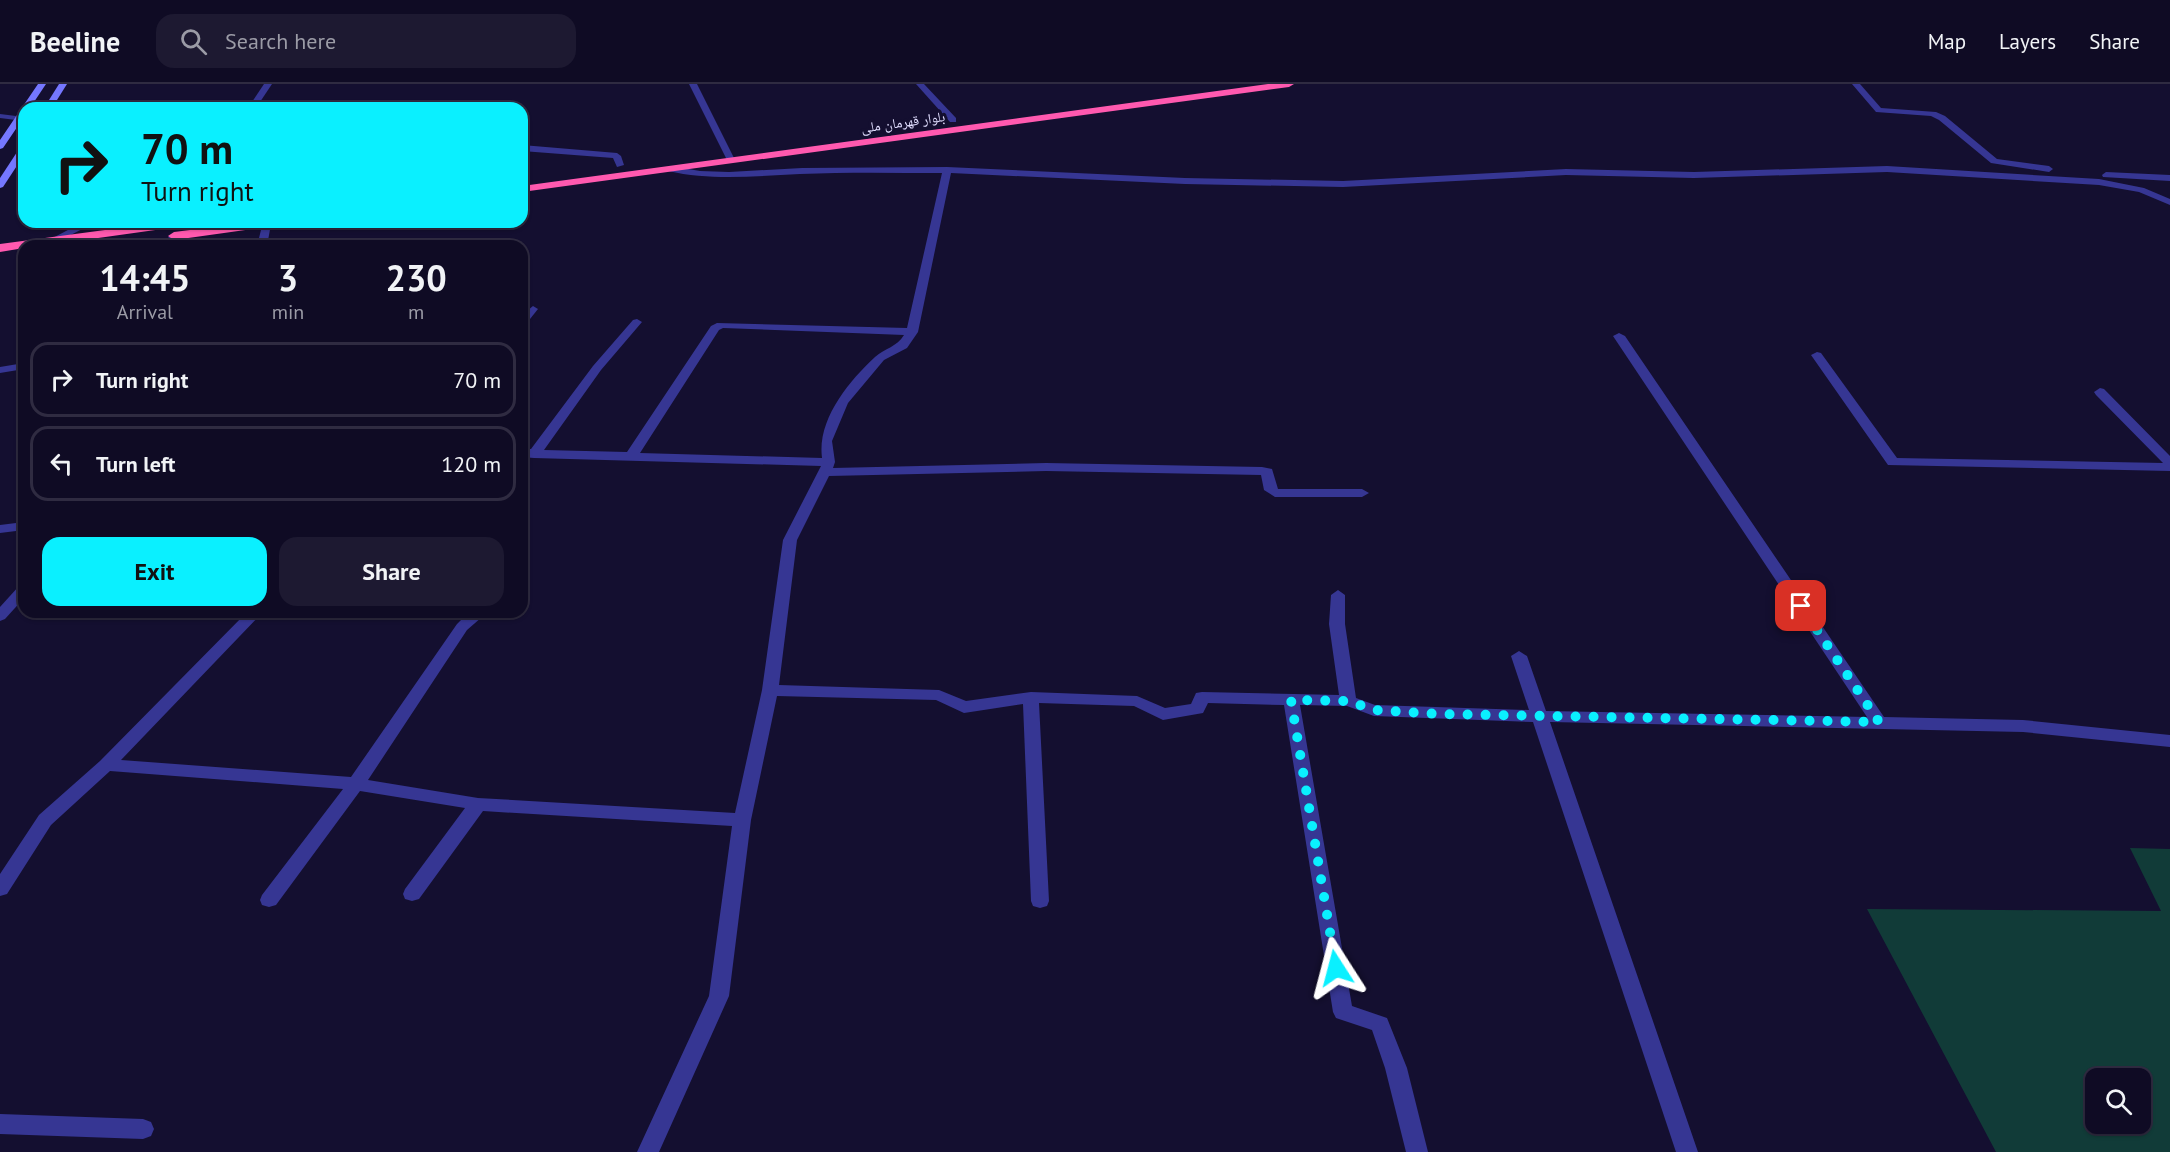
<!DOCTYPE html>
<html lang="en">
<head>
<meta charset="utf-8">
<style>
	body { margin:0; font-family:"PT Sans","Noto Naskh Arabic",sans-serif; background:#1d1931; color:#f1f3f6; height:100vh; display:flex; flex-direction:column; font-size:22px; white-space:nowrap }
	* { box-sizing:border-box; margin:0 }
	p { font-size:20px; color:#9b9ba6 }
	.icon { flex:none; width:33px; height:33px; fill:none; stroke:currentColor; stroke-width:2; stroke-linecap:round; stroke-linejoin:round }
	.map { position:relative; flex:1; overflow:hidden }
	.sheet { position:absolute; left:18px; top:156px; width:510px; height:378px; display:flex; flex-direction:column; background:#0f0b24; border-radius:18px; box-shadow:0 2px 4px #0004,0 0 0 2px #2f2b41 }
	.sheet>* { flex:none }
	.hud { position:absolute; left:18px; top:18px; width:510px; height:126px; border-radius:18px; box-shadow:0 2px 4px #0004,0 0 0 2px #2f2b41; background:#0af0ff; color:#111; overflow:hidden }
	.buttons { position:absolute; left:2085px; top:984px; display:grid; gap:12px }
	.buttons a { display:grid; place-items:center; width:66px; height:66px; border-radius:12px; background:#0f0b24; box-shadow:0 2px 4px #0004,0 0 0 2px #2f2b41; font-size:30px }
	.pin { position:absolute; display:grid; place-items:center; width:51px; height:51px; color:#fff; margin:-26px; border-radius:12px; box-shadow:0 3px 9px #0006 }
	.me { position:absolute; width:66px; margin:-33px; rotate:351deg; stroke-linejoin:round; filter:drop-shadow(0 0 4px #0008) }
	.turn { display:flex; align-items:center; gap:21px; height:126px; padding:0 24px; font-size:27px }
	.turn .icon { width:78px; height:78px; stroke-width:2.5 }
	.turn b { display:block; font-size:42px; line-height:51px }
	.eta { display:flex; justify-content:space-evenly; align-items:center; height:102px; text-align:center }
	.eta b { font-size:36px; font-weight:700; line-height:42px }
	.action { display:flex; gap:12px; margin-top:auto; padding:12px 24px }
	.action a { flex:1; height:69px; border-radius:18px; background:#0af0ff; color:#111; font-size:24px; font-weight:700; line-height:69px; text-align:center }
	.action a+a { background:#1d1931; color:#f1f3f6 }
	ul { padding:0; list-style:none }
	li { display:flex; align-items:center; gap:18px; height:75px; margin:0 12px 9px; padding:0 12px; border:3px solid #2f2b41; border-radius:18px }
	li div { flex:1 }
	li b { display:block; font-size:22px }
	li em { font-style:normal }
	header { display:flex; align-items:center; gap:36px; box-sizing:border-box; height:84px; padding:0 30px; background:#0f0b24; border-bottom:2px solid #2f2b41 }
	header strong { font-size:28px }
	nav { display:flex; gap:33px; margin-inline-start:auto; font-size:21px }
	.search { width:420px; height:54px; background:#1d1931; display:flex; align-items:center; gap:15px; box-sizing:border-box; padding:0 21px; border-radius:18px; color:#9b9ba6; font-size:22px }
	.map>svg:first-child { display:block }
	.green { fill:#113b38; fill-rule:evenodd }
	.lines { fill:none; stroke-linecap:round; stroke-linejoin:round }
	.street { fill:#363693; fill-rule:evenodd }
	.secondary { fill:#7577ff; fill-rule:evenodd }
	.highway { fill:#ff59af; fill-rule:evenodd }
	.route { stroke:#0af0ff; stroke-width:10; stroke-dasharray:0 18 }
	.labels { text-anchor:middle; stroke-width:6; stroke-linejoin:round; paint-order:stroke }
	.far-street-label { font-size:14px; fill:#e1deff; stroke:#140f30 }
</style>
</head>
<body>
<header>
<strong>Beeline</strong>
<div class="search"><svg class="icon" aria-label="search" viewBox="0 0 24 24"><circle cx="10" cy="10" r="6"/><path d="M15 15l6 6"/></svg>Search here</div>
<nav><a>Map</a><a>Layers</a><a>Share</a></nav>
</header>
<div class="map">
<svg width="2170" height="1068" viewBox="0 0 2170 1068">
	<rect width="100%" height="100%" fill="#140f30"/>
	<path class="green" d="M2130,764L2170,765V1068H1996L1867,825L2161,827ZM2096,994H2140V1040H2096Z"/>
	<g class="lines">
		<g class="street">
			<path d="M264,0H272L256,24H248Z"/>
			<path d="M689,0H697L735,76L734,78L727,76Z"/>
			<path d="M916,0H924L956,34V38H950Z"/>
			<path d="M1852,0H1860L1881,24L1936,28L1945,32L1997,75L2049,82L2053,85L2049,88L1991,79L1939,36L1931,32L1876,28Z"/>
			<path d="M0,30L24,33V37L0,34Z"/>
			<path d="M522,61L617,69L621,72L624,81L617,83L613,74L522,67Z"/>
			<path d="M671,82L700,87L729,88L802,84L947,83L1185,94L1343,97L1566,85L1694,88L1887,82L2099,95L2144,104L2170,115V121L2139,108L2099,101L1887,88L1694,94L1566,91L1343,103L1185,100L951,89L918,248L907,264L884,276L848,319L832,357L835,378L833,384L1046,379L1262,383L1272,385L1278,405H1362L1369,409L1362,413H1275L1264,406L1261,391L1046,387L829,392L797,456L779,601L939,606L966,617L1031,608L1137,612L1165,624L1191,620L1196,609L1202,608L1339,611L1329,540L1331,511L1338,506L1345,511V540L1356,614L1375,621L1529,626L1511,572L1519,567L1527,572L1546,627L1867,633L1613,252L1619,249L1625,252L1884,633L2023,636L2170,651V663L2023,648L1550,638L1698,1068H1676L1533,638L1374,632L1347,622L1300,621L1352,922L1387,934L1407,984L1428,1068H1406L1385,984L1372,946L1336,934L1333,928L1284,621L1208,619L1203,629L1163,636L1134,622L1039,619L1049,817L1047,822L1040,824L1033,822L1031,817L1023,620L964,629L936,616L777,612L751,736L729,912L659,1068H637L709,912L732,742L483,727L419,815L412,817L405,815L403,810L405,805L465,724L360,707L276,821L269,823L262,821L260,816L262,811L343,705L110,687L51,741L7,810L0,812V790L39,731L100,677L247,528H263L121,676L351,693L457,540L466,531L464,528H483L482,533L467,546L368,696L478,714L735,729L762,606L783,456L821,382L534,374L522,373V365H531L593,282L633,236L637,235L642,238L601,286L544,366L627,368L711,242L717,239L907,244L942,89C895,89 847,88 800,90C755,92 712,97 668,87L667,85ZM723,244L904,251C897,263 885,264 875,273C848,298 817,336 822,374L640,369L719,246Z"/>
			<path d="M2106,88L2170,91V97L2103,93L2102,91Z"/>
			<path d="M83,138H96L57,158L49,156Z"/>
			<path d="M263,138L271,140L267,162H257Z"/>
			<path d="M174,149L179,152L176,162H166L169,152Z"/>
			<path d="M533,222L538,225L526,240L522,241V231Z"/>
			<path d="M1817,268L1821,269L1897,374L2163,379L2096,311L2094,308L2100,304L2104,305L2170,372V387L1888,381L1811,271Z"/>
			<path d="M24,279V285L0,289V283Z"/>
			<path d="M24,438V446L0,449V441Z"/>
			<path d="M24,501V514L5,535L0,537V523L19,502Z"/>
			<path d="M0,1030L143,1035L151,1038L154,1045L151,1052L143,1055L0,1050Z"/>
		</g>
		<g class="secondary">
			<path d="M38,0H46L30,24H24V33L3,64L0,65V56Z"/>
			<path d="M59,0H67L52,24H44Z"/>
			<path d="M24,61V71L3,103L0,104V94L21,62Z"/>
		</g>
		<g class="highway">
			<path d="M1268,0H1294L1289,3L522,108V102Z"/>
			<path d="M165,138H197L191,141L41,162H24V164L0,168V160Z"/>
			<path d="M254,138H286L280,141L174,156L168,152L174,148Z"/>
		</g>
	</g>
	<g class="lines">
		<path class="route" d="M1336,884L1291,616L1348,617L1374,626L1438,630L1879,638L1801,522"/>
	</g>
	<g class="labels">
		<g class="far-street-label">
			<text transform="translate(903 38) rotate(-8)" y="5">بلوار قهرمان ملی</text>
		</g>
	</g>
</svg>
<div class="buttons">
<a><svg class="icon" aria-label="search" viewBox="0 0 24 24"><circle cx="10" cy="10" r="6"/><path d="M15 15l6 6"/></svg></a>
</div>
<div class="pin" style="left:1801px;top:522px;background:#d93025"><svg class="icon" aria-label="arrive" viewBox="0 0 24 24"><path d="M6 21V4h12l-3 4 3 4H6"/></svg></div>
<svg class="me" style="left:1336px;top:884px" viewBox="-20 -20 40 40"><path d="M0-17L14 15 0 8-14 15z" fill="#0af0ff" stroke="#fff" stroke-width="4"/></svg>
<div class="hud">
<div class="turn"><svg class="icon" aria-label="right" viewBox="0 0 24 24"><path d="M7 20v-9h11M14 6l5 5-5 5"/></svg><div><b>70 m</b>Turn right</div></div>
</div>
<section class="sheet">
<div class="eta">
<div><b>14:45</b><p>Arrival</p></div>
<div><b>3</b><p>min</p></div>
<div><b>230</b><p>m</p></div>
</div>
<ul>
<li><svg class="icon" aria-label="right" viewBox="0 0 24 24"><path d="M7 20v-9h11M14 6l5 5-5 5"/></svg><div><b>Turn right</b></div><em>70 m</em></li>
<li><svg class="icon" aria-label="left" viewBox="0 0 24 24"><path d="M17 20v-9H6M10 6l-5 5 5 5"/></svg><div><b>Turn left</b></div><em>120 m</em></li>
</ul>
<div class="action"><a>Exit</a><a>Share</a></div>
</section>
</div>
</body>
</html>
